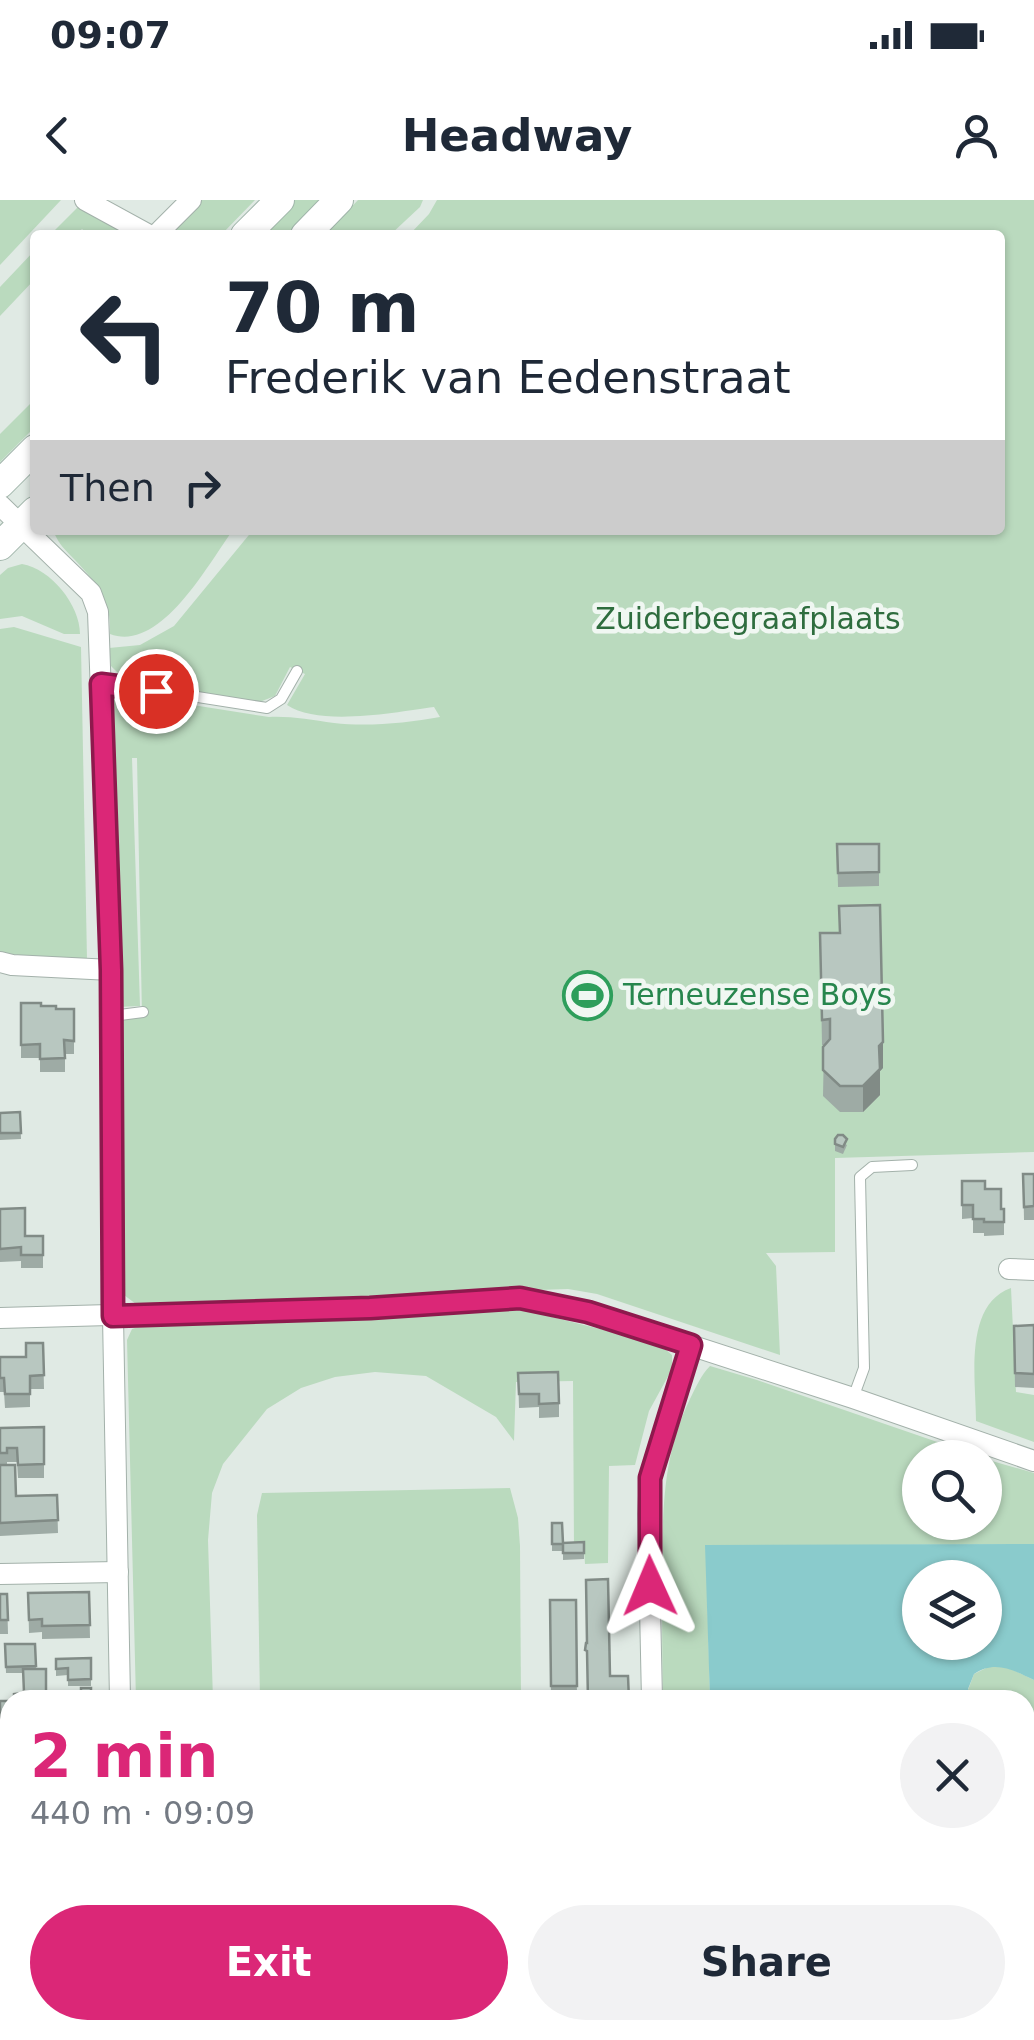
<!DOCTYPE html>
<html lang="en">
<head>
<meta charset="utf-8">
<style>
	body { margin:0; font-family:"DejaVu Sans",sans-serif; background:#f2f2f3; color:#1f2937; height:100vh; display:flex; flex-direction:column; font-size:38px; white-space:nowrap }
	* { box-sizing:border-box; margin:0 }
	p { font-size:32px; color:#747a83 }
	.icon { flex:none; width:55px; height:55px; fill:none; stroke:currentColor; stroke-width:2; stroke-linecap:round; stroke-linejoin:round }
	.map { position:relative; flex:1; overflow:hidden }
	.drawer { position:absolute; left:0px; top:1490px; width:1035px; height:350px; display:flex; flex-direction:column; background:#fff; border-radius:30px 30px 0 0; box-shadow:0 2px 8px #0004 }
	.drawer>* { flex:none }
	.banner { position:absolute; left:30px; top:30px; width:975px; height:305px; border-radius:10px; box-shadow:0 2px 8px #0004; background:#fff; color:#1f2937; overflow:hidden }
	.tools { position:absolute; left:902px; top:1240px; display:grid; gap:20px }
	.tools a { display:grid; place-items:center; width:100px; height:100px; border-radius:50%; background:#fff; box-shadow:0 2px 8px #0004; font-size:50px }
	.pin { position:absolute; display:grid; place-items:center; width:85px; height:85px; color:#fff; margin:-42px; border:5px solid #fff; border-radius:50%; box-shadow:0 2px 10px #0007 }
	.me { position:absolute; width:110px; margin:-55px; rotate:359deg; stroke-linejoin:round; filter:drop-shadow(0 0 8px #0008) }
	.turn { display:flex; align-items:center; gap:35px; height:210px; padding:0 30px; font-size:45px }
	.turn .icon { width:130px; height:130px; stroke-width:2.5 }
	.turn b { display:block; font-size:70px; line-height:85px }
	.then { display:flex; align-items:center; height:95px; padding:0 30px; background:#0003; gap:20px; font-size:38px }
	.round { display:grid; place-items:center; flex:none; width:105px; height:105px; border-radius:52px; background:#f2f2f3 }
	.head { display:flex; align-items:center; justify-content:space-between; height:170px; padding:0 30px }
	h1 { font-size:60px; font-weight:700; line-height:75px; color:#db2777 }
	.action { display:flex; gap:20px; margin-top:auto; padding:20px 30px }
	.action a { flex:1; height:115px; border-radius:60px; background:#db2777; color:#fff; font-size:40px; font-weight:700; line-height:115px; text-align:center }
	.action a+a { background:#f2f2f3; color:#1f2937 }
	.status { display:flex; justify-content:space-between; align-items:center; height:70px; padding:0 50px; background:#fff; direction:ltr }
	.status svg { height:28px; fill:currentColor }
	header { display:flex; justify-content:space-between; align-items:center; height:130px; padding:0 30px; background:#fff; font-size:45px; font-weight:700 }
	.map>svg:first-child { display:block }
	.green { fill:#badabe }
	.water { fill:#8acbcc; fill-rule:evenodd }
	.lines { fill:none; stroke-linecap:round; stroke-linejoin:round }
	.service-casing { stroke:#a3b1aa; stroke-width:12 }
	.minor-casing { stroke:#a3b1aa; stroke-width:22 }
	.secondary-casing { stroke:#a0b5aa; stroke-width:30 }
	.service { stroke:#fff; stroke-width:10 }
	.minor { stroke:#fff; stroke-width:20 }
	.secondary { stroke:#fff; stroke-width:28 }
	.wall { fill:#9eaba5 }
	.shaded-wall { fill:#818b86 }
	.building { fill:#b8c7c0; stroke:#818b86; stroke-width:2.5 }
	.route-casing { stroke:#8e194d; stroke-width:25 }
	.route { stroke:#db2777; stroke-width:18 }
	.labels { text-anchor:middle; stroke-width:9; stroke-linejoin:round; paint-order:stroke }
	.park-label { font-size:30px; fill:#2e6d3e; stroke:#f0f7f2 }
	.leisure-label { font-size:30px; fill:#27864d; stroke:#f0f7f2; text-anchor:start }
</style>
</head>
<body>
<div class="status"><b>09:07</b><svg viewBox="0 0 49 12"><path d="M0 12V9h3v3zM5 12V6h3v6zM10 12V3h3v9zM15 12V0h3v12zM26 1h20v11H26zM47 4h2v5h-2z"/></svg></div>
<header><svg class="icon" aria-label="back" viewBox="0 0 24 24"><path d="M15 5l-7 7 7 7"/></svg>Headway<svg class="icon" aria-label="person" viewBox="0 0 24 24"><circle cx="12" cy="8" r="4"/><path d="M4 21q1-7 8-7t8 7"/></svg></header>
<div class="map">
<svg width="1034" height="1840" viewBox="0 0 1034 1840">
	<rect width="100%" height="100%" fill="#e0eae4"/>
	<g class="green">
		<path d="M0,0H61L0,65Z"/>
		<path d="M195,0H255L221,35H89L82,29L76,35H50L80,5L150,32Z"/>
		<path d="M295,0H322L288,35H261Z"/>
		<path d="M358,0H423L420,7L390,35H325Z"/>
		<path d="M437,0H1034V952L835,958V1052L766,1053L776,1066L780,1155L597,1094L568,1089L136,1104L124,1095L122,1080L117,820L142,816L137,558H132L140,806L118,807L109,500L115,493L123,494L269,517C291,516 311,520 334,523C367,527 407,523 440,517L434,507C397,512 319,527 287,505L305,474L290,467L275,496L257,503L124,479L111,466L109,448L140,445L174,426L253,330H1000V35H409L429,14Z"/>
		<path d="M35,50V79L0,116V87Z"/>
		<path d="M35,199V227L0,262V234Z"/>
		<path d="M53,330H233C208,364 161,453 110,434C112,398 95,381 71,356C63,348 57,341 53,330Z"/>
		<path d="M22,364C51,369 80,405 80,434H64L22,416L0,419V375L8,368Z"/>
		<path d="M14,427L81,447L87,759L63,760L0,753V429Z"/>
		<path d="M1011,1088L1016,1192L1034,1195V1242L976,1221C976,1181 963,1105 1011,1088Z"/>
		<path d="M520,1109L612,1132L665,1149L672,1155V1169L649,1211L635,1265L609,1266L608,1363L585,1364L584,1349H574L573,1181L516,1182L514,1241L496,1217L426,1176L375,1172L335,1177L301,1188L267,1209L223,1264L212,1293L208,1340L213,1500H136L127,1140L132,1129L144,1125Z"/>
		<path d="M710,1166L757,1180L981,1257L920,1258V1322H985V1259L1034,1273V1344L706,1346L710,1500H663C662,1456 662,1411 662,1367C663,1306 663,1255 690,1199C696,1187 701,1175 710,1166Z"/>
		<path d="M510,1288L518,1318L520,1346L521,1500H260L257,1315L262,1293Z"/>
		<path d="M1005,1466L1034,1480V1527L1025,1520V1500H971L968,1490L974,1474L988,1467Z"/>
		<rect x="1025" y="1646" width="9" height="44"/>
		<path d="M1025,1701H1034V1840H830V1830H1025Z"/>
	</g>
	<g class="water">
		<path d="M1034,1344V1480C1013,1470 995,1460 974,1474L968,1489L971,1500H710L705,1345ZM920,1378H985V1442H920Z"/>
		<path d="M1025,1520L1034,1527V1646H1025Z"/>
	</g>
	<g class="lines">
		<defs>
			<g id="service">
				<path d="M101,484L122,485L267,508L281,499L297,471"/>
				<path d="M112,816L143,812"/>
				<path d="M853,1198L864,1168L860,977L872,967L912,965"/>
				<path d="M840,1830V1840"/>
				<path d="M956,1830V1840"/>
				<path d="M663,1831L700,1830"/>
			</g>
			<g id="minor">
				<path d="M85,0L149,35"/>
				<path d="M156,35L191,0"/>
				<path d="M0,305L91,393L98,412L111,770L113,1116L120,1500"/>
				<path d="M0,762L12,765L111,770"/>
				<path d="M1009,1069L1034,1070"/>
				<path d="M0,1118L370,1108L519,1098L588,1112L853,1198L1034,1261"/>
				<path d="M0,1374L118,1372"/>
				<path d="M652,1500L648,1314L650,1278L691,1145"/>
				<path d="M0,1576H10"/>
				<path d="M0,1781H10"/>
				<path d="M127,1830V1840"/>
				<path d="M663,1830V1840"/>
			</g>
			<g id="secondary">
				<path d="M245,35L280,0"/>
				<path d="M305,35L339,0"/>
				<path d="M0,284L35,249"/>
				<path d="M0,346L35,311"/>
			</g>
		</defs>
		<use href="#service" class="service-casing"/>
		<use href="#minor" class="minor-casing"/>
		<use href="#secondary" class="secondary-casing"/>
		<use href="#service" class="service"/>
		<use href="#minor" class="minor"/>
		<use href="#secondary" class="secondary"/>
	</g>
	<g class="wall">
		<path d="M837,644H879V686L838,687Z"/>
		<path d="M820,733L883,868L880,871V895L863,912H840L823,896L824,845H822Z"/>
		<path d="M21,803L56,809H74V854H65V872H40V858H21Z"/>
		<path d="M20,912L21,939L0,940V913Z"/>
		<path d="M835,939L847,945L843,954L835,951Z"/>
		<path d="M1023,974H1034V1020H1024Z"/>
		<path d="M962,981L985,989L1001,1009H1004V1035L984,1036V1033H973V1018L962,1019Z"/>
		<path d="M0,1009L25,1036H43V1068H21V1061L0,1062Z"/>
		<path d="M1034,1125V1188L1015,1187L1014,1126Z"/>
		<path d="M43,1143L44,1189H30V1207L5,1208L4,1192H0V1157H26Z"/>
		<path d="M518,1173L559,1203V1217L539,1218V1207L519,1208Z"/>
		<path d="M44,1227V1278H18L17,1262H7V1265L16,1296L57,1295L58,1333L0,1336V1228Z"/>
		<path d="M552,1323L563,1343L584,1342V1359L563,1360V1351H552Z"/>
		<path d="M89,1392L90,1438L42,1439V1432L29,1433L28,1393Z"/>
		<path d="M0,1394H7L8,1434H0Z"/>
		<path d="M550,1400H576L577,1499H551Z"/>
		<path d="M5,1444H35L36,1469H46V1498L24,1499L23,1473H6Z"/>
		<path d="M91,1458V1486H68V1475L56,1476V1459Z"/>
		<rect x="0" y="1501" width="10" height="42"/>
		<rect x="0" y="1597" width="10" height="41"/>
		<path d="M10,1664V1679H4V1665Z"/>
		<rect x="0" y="1700" width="10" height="47"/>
		<path d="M0,1797L16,1830V1840H0Z"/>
		<path d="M171,1830H210V1838L171,1839Z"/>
	</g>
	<path class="shaded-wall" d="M883,842V868L880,871V895L863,912V886L879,846Z"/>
	<g class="building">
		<path d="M837,644H879V672L838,673Z"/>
		<path d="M880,705L883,842L879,846L880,869L863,886H840L823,870V847L830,839V819L822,820L820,733H840L839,706Z"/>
		<path d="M21,803H41V806H56V809H74V841L64,840L65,858L40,859V844L21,845Z"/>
		<path d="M20,912L21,933H0V913Z"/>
		<path d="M838,935H843L847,939L843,947L835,944V939Z"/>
		<path d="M1023,974H1034V1006L1024,1007Z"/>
		<path d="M962,981H985V989H1001V1009H1004V1022H984V1019H973V1005H962Z"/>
		<path d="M25,1008V1036H43V1055H21V1047L0,1049V1009Z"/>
		<path d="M1034,1125V1174L1015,1173L1014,1126Z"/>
		<path d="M26,1143H43L44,1175L30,1176V1194H5L4,1178H0V1157H26Z"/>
		<path d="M558,1172L559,1203L539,1204V1194H519L518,1173Z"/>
		<path d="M44,1227V1264L18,1265L17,1248H7V1253H0V1228Z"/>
		<path d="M0,1265H15L16,1296L57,1295L58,1320L0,1323Z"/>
		<path d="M552,1323H562L563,1343L584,1342V1353H563V1344H552Z"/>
		<path d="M608,1379L610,1476H628L629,1500H588L587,1451L585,1450L586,1443H587L586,1380Z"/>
		<path d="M89,1392L90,1425L42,1426V1419L29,1420L28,1393Z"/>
		<path d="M0,1394H7L8,1420H0Z"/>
		<path d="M550,1400H576L577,1486H551Z"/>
		<path d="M5,1444H35L36,1466L6,1467Z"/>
		<path d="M91,1458V1479L68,1480V1468L56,1469V1459Z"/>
		<path d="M23,1469H46V1491L24,1492Z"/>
		<path d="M81,1488H91V1500H50L81,1499Z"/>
		<path d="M23,1493V1500H14V1494Z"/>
		<path d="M0,1501H10V1529L0,1530Z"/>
		<rect x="0" y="1597" width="10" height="27"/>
		<path d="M10,1664V1672H4V1665Z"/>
		<path d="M0,1700H10V1733L0,1734Z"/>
		<path d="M0,1797L7,1800L10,1805V1830H14L13,1835L1,1829L0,1831Z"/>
		<path d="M35,1830H43L40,1836L34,1833Z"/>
	</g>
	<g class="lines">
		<defs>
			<path id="route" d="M156,491L101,484L111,770L113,1116L370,1108L520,1098L588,1112L691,1145L650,1278V1386"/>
		</defs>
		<use href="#route" class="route-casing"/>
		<use href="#route" class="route"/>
	</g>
	<defs>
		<symbol id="stadium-ring" viewBox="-11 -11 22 22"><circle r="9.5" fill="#f0f7f2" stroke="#2e9e5b" stroke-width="1.5"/><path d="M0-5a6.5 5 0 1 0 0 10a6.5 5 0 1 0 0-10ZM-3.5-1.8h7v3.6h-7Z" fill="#2e9e5b"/></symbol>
	</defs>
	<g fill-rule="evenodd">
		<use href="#stadium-ring" x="560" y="768" width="55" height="55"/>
	</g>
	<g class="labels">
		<g class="park-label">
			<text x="748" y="429">Zuiderbegraafplaats</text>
		</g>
		<g class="leisure-label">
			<text x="623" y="805">Terneuzense Boys</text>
		</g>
	</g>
</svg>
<div class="tools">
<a><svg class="icon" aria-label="search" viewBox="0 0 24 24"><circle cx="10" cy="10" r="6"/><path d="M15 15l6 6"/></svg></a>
<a><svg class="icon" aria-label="layers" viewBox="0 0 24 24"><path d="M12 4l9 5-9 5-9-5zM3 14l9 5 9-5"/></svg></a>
</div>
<div class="pin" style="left:156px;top:491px;background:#d93025"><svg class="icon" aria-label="arrive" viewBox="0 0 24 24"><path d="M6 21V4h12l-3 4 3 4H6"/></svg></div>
<svg class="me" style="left:650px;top:1386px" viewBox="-20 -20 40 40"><path d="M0-17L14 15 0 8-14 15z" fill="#db2777" stroke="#fff" stroke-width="4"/></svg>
<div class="banner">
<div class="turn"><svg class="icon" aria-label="left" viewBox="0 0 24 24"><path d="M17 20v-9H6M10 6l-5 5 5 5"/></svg><div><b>70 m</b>Frederik van Eedenstraat</div></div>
<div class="then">Then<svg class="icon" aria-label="right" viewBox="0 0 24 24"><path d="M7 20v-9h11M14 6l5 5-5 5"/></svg></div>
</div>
<section class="drawer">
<div class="head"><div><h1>2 min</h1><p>440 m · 09:09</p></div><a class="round"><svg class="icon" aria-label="close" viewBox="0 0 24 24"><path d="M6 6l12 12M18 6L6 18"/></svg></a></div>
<div class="action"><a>Exit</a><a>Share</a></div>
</section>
</div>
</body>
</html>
